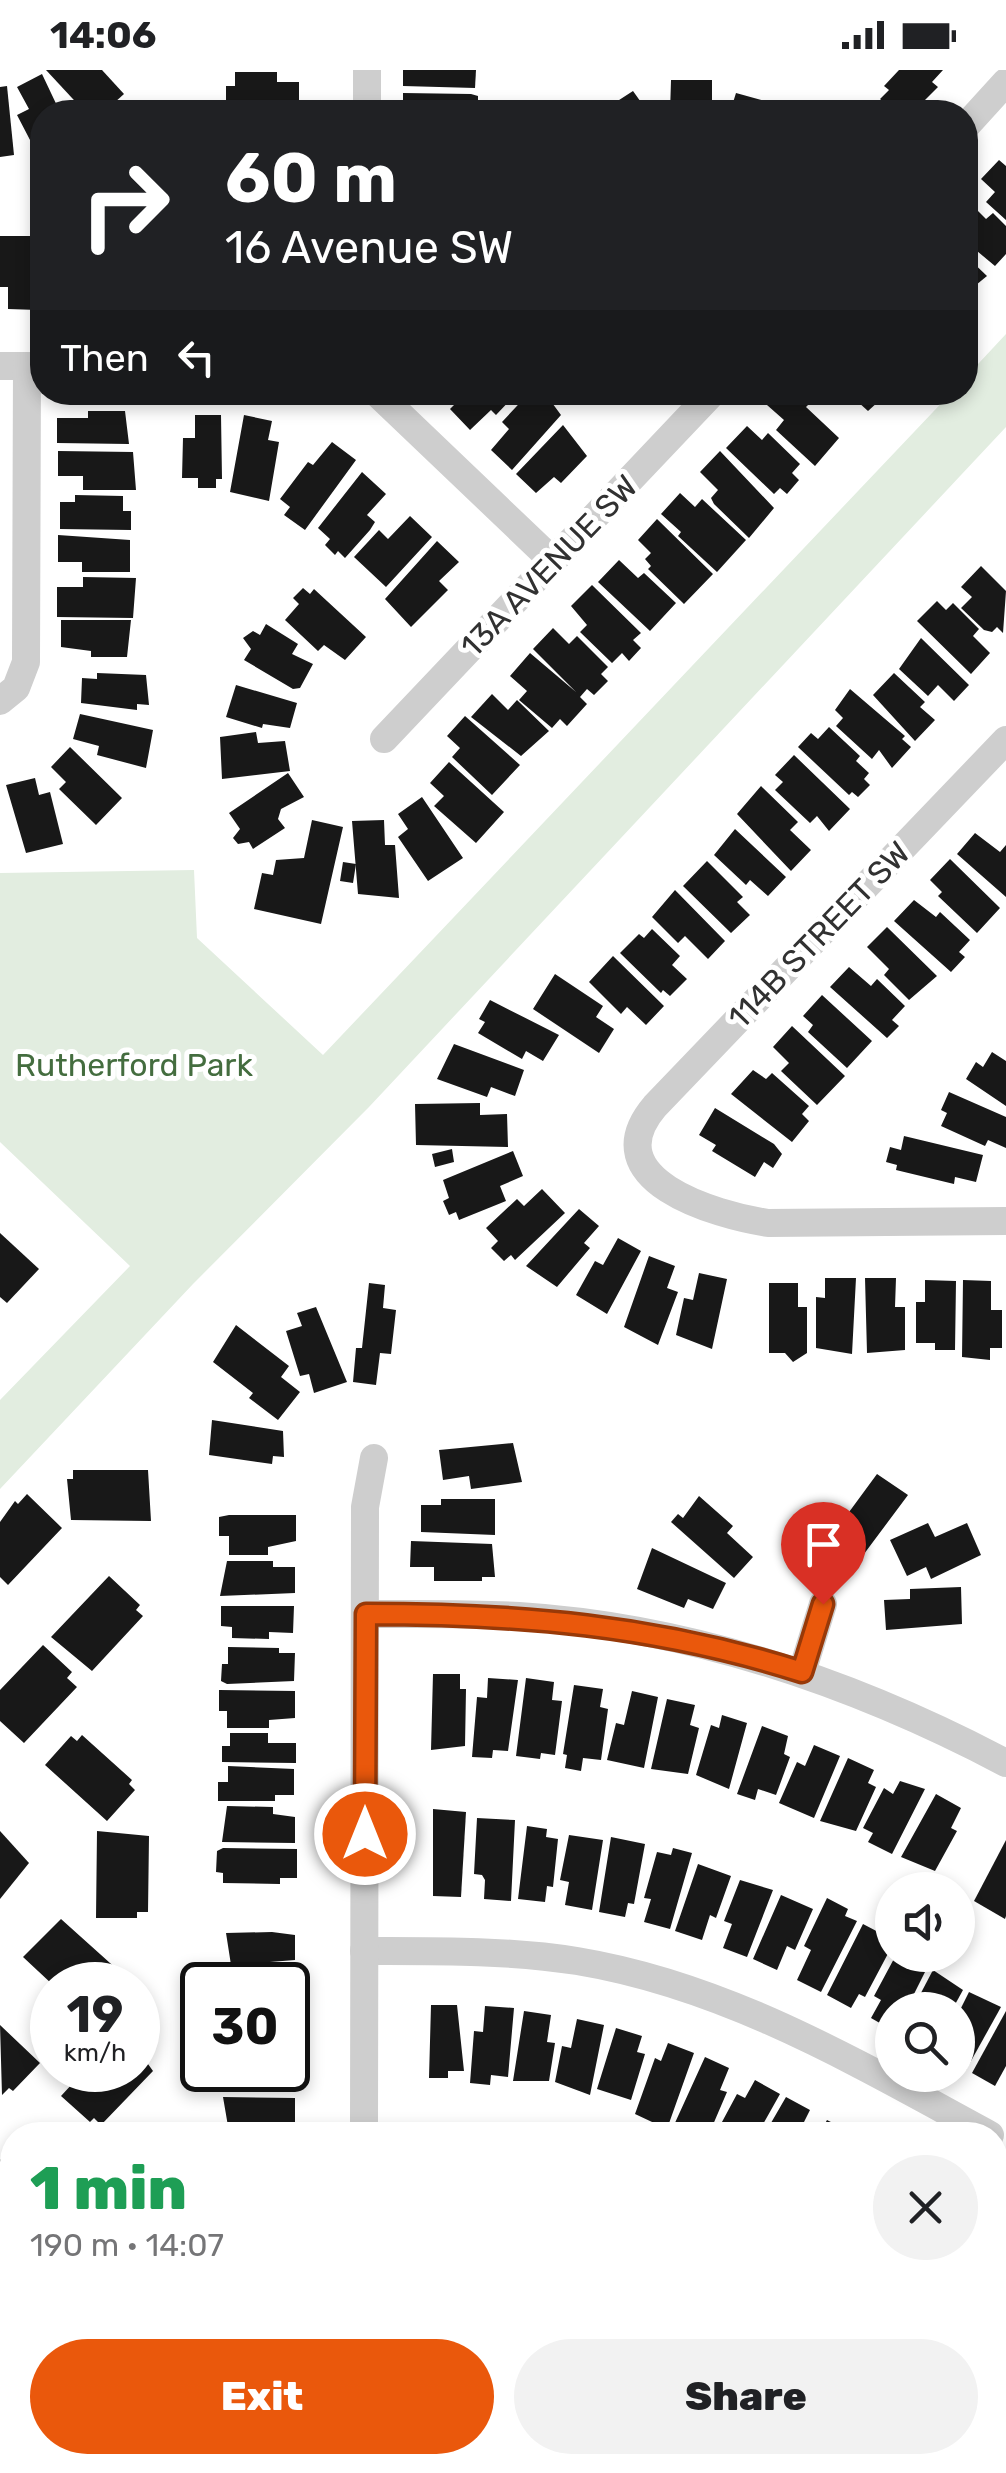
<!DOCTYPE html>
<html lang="en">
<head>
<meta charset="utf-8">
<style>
	body { margin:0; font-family:Rubik,sans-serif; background:#f2f2f2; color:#202124; height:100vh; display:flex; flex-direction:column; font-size:38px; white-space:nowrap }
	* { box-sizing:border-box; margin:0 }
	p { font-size:32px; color:#757577 }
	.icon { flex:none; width:55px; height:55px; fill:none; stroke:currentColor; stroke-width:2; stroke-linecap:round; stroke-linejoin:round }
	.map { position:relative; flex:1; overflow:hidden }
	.panel { position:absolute; left:0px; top:2052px; width:1008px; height:352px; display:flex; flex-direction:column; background:#fff; border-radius:40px 40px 0 0; box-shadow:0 5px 15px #0003 }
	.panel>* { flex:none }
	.hud { position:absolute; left:30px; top:30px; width:948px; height:305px; border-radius:40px; box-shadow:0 5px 15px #0003; background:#202124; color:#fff; overflow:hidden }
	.fabs { position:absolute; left:875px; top:1802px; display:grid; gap:20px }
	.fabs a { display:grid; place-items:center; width:100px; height:100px; border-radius:50%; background:#fff; box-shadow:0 5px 15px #0003; font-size:50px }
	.speed { position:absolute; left:30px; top:1892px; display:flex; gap:20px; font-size:50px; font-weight:700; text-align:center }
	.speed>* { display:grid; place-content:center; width:130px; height:130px; border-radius:50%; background:#fff; box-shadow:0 5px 15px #0003; line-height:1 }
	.speed small { font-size:25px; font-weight:400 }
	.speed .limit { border:5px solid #111; border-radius:15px; background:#fff; color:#111 }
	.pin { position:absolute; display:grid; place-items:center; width:85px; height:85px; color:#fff; margin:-102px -42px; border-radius:50% 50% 50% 0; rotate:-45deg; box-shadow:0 0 10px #0007 }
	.pin .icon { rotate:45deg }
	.me { position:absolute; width:110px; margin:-55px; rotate:0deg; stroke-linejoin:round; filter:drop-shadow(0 0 8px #0008) }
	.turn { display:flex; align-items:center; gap:35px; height:210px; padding:0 30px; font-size:45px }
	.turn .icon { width:130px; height:130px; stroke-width:2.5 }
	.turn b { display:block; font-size:70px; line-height:85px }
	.then { display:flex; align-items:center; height:95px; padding:0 30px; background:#0003; gap:20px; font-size:38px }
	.round { display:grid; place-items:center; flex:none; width:105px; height:105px; border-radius:52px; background:#f2f2f2 }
	.head { display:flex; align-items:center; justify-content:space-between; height:170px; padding:0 30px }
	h1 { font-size:60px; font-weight:800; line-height:75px; color:#1e9e55 }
	.cta { display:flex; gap:20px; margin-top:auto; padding:20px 30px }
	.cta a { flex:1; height:115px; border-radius:60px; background:#ea580c; color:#fff; font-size:40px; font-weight:800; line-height:115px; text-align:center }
	.cta a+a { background:#f2f2f2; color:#202124 }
	.status { display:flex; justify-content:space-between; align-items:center; height:70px; padding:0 50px; background:#fff; direction:ltr }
	.status svg { height:28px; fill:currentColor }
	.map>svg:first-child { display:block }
	.green { fill:#e2ede0 }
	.building { fill:#181818 }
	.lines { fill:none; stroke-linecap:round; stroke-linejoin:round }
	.minor { stroke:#cecece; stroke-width:28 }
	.route-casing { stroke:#983908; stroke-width:25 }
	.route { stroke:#ea580c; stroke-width:18 }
	.labels { text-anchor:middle; stroke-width:10; stroke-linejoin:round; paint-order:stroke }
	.street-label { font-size:32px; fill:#313131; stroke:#fff }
	.park-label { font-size:32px; fill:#446d3f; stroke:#fff }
</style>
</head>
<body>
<div class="status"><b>14:06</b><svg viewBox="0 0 49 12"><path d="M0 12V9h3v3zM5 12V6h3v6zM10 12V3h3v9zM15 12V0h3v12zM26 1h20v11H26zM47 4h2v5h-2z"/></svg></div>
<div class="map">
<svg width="1006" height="2403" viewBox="0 0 1006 2403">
	<rect width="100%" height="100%" fill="#fff"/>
	<path class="green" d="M1006,264V357L369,1037L193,1214L0,1419V1330L130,1196L0,1072V803L194,800L197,868L323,985L951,323L965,322V308Z"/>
	<g class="building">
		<path d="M46,0H102L124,24L104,42H85Z"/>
		<path d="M403,0H476L475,18L403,16Z"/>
		<path d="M899,0H943L932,12L938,17L913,42L901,30L892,40L880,29L889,20L884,16Z"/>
		<path d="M235,2H277V12H299V39L235,38V32H226V16H235Z"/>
		<path d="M42,4L60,42H42V93L17,45L29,39L17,17Z"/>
		<path d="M671,10H712V42H670Z"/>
		<path d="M7,16L14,85L0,87V17Z"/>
		<path d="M633,21L648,42H612L619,37L616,32Z"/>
		<path d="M403,23L471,24L478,26V42H403Z"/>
		<path d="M736,23L772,33L769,42H730Z"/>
		<path d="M999,90L1006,96V150L986,132L995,122L981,109Z"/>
		<path d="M965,128L986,149L993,143L1006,156V184L995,196L965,171Z"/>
		<path d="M0,166H37L38,240L8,239V217H0Z"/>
		<path d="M965,185L987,206L965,224Z"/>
		<path d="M467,322H518L496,345L491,340L470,360L450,339Z"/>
		<path d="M530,322H544L561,345L512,400L491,380L509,359L502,352Z"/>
		<path d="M778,322H798L810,333L806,337L839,368L815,396L776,360L784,350L767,335Z"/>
		<path d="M847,322H889L868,341Z"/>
		<path d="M88,341H125L129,374L57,373V348H88Z"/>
		<path d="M195,345H221L222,409H216V418H198V408H182L183,368H195Z"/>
		<path d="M244,345L272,351L268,370L279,372L269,431L230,422Z"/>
		<path d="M563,355L587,386L561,413L554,407L536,423L516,404Z"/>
		<path d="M747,356L762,370L768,363L800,394L792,403L799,410L787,424L780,418L774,424L726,378Z"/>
		<path d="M332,372L356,390L305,460L284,445L290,437L280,429L308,392L313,395Z"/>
		<path d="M58,381L133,382L136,420H83V406H58Z"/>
		<path d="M720,381L774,438L749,468L714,434L711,428L718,420L700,402Z"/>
		<path d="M362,402L386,424L367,445L375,452L370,460L345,488L338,481L335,485L325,475L330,469L318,458Z"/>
		<path d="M680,423L695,437L702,429L746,470L717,502L678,466L681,462L661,444Z"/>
		<path d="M75,425L123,426V441H131V460L60,459V432H75Z"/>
		<path d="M410,446L432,467L386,517L354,487L379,460L388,469Z"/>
		<path d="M657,449L713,504L684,534L648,499L651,496L645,489L651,483L638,470Z"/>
		<path d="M58,465L130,470V502H82V492H58Z"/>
		<path d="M437,471L459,492L439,511L448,520L411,557L385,529Z"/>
		<path d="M619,490L638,508L644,503L676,533L650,561L598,512Z"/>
		<path d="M981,496L1006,521L1003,563L997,557L992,562L984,560L961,538L972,527L961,517Z"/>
		<path d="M83,507L136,508L133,548L57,547V517H83Z"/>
		<path d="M592,515L641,563L633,570L641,578L629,591L622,583L612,593L580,562L587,555L571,536Z"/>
		<path d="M303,518L310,524L314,519L366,567L345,590L324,575L318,581L285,550L299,534L293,528Z"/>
		<path d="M937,531L946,540L953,533L979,559L973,566L990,583L971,604L917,551Z"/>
		<path d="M61,550H131L127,587H91V581L61,577Z"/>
		<path d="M266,554L298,574L292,584L313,594L300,618L293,619L244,590L251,579L243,568L253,561L260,565Z"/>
		<path d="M553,558L569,574L577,566L608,597L601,604L608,611L594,625L587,619L580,627L587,634L567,656L560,649L552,658L519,630L527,621L510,606L530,583L576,622L533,579Z"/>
		<path d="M921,568L969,615L954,631L938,615L928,626L899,599Z"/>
		<path d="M97,603L146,605L149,635L137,634V640L81,633L82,608L97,609Z"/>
		<path d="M894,603L925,632L920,637L935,650L915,671L873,625Z"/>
		<path d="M236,615L297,633L290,658L263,654L262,658L226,647Z"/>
		<path d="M850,619L905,666L902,669L911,677L892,698L879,680L872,689L836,656L843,648L835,640Z"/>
		<path d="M492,624L508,640L517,630L549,661L521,686L471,647Z"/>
		<path d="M80,644L153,660L146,698L97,685L99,676L73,669Z"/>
		<path d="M465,646L520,695L492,725L452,687L460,678L447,666Z"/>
		<path d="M829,657L860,686L856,691L869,703L864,709L870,715L858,727L852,722L849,725L798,677L811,663L818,669Z"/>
		<path d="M256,662L258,673L285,671L290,701L222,709L220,667Z"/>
		<path d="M70,677L122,728L96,755L59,719L66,712L51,697Z"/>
		<path d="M794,685L850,739L829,761L817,746L810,753L775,720L783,712L775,705Z"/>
		<path d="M449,692L504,742L476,773L434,736L444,726L430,713Z"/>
		<path d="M288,703L304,727L281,739L278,749L285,758L253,779L249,772L238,774L233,768L240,759L229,743Z"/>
		<path d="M35,708L39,725L50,722L63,774L26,783L6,715Z"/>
		<path d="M761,716L798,752L790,760L811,780L791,801L737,744Z"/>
		<path d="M422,727L463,788L428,811L398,767L408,759L398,744Z"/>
		<path d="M312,750L343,757L321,854L254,839L262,803L273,805L276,790L304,788Z"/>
		<path d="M384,750L385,775H395L399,828L358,824L352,751Z"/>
		<path d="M735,759L786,807L768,826L750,810L746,815L714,785Z"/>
		<path d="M975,763L1000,782L1006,775V827L957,784Z"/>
		<path d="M950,789L1000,838L977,863L938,826L942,822L930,810Z"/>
		<path d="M707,791L743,827L737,832L750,845L731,863L683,816Z"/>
		<path d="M343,792L356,794L353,813L340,811Z"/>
		<path d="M675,820L725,871L708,889L685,866L678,873L652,847Z"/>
		<path d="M914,830L936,847L940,842L970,870L959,882L965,887L951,902L894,851Z"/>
		<path d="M887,857L937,906L909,930L884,905L889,899L867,877Z"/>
		<path d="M652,859L680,886L672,895L687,909L670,926L663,920L661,923L620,883L639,864L644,868Z"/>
		<path d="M613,886L664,936L646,955L627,937L621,944L589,912Z"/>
		<path d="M849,897L871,916L877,909L905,936L892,950L899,956L887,968L830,917Z"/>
		<path d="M555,904L603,936L596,947L614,959L599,983L533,939Z"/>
		<path d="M822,925L872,971L847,998L808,962L813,955L803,946Z"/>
		<path d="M490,930L559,965L543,991L526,981L522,989L478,963L485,952L479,949Z"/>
		<path d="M792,956L845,1006L817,1035L781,1001L789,993L773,977Z"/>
		<path d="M454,974L524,1000L515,1026L491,1017L487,1027L437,1009Z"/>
		<path d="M992,982L1006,991V1036L966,1009L976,992L983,997Z"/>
		<path d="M753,1000L766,1009L772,1003L809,1036L802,1044L809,1051L792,1072L731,1024Z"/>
		<path d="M949,1022L1006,1047V1078L988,1070L985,1076L941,1056L947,1043L941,1040Z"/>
		<path d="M480,1033V1045L507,1044L508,1077L416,1075L415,1034Z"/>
		<path d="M715,1038L774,1074L782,1084L773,1098L764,1092L755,1107L712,1081L716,1075L699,1065Z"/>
		<path d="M904,1066L983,1085L976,1112L955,1107L954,1114L896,1100L897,1095L886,1092L890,1077L901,1080Z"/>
		<path d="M452,1079L454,1092L435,1097L432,1084Z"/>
		<path d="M513,1081L523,1106L500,1116L506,1131L459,1150L456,1142L449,1145L443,1131L449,1128L443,1110Z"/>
		<path d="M542,1119L565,1143L515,1190L511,1185L504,1191L491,1178L498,1171L486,1158L517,1129L524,1136Z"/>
		<path d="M579,1139L599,1156L584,1173L590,1178L557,1217L526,1196Z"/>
		<path d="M0,1163L39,1199L7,1233L0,1227Z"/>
		<path d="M618,1168L641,1181L607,1244L576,1225L595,1191L603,1195Z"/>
		<path d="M649,1186L675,1196L667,1218L678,1222L658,1275L624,1257Z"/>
		<path d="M699,1203L727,1209L712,1279L676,1265L684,1228L693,1230Z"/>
		<path d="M825,1208H856L852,1284L816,1278V1227L825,1228Z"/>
		<path d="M865,1208H896L895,1237H905V1280L867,1283Z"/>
		<path d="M925,1210L956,1211L955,1280H935V1273H916V1232H925Z"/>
		<path d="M963,1210L991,1211V1240H1002V1278H990V1290L962,1287Z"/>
		<path d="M369,1213L385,1215L383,1238L396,1240L391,1284L380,1283L376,1315L353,1312L356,1278H362Z"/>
		<path d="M769,1213H798V1237H807V1283L793,1292L785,1283H769Z"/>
		<path d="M316,1237L347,1312L314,1323L309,1304L300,1306L286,1261L302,1256L297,1243Z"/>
		<path d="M236,1255L289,1296L281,1307L300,1322L278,1350L249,1328L253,1323L213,1292Z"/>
		<path d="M212,1350L283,1361L284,1387L273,1386L272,1394L209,1385Z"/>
		<path d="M513,1373L522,1412L471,1419L469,1406L443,1410L439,1380Z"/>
		<path d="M73,1400H148L151,1451L71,1450L67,1409H73Z"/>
		<path d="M877,1404L908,1425L861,1488L838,1471L848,1458L841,1453Z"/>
		<path d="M27,1424L62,1458L8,1515L0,1507V1452L15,1431L18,1434Z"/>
		<path d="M699,1426L733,1456L727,1463L753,1487L734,1508L671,1452L678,1444L683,1448Z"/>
		<path d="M441,1429H495V1465L421,1462V1435H441Z"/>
		<path d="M229,1445H296V1471L268,1477V1485H229V1466H219V1447Z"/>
		<path d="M928,1453L935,1467L967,1453L981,1485L931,1509L926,1497L907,1506L890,1470Z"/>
		<path d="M411,1471L492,1474L495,1507H482V1511H434V1497H410Z"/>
		<path d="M652,1478L726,1513L713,1539L688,1529L684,1538L637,1519Z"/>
		<path d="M227,1491H273V1497H295V1523L220,1526Z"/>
		<path d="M109,1506L140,1535L136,1540L143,1546L92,1601L51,1567Z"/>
		<path d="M961,1517L962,1554L886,1560L884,1530L910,1529V1519Z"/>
		<path d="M221,1536H294L293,1563L269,1562V1569L232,1568V1557L221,1556Z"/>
		<path d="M43,1575L72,1602L67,1608L77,1617L24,1673L0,1651V1620Z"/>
		<path d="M228,1577L279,1578V1583H295L294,1611L227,1614L221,1611L222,1594H228Z"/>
		<path d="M433,1604H460V1619H466L465,1676L431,1680Z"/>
		<path d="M488,1608L518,1610L508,1681L493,1680L492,1688L472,1687L477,1627L487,1628Z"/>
		<path d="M526,1608L554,1612L552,1630L562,1631L555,1685L541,1683L540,1689L516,1686Z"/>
		<path d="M574,1615L603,1619L600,1637L608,1639L601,1690L583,1688L581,1701L565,1698L567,1685L563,1684Z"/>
		<path d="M219,1620L295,1621V1648L269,1650V1658H227V1641H219Z"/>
		<path d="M632,1621L658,1627L644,1698L607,1690L616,1653L624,1655Z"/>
		<path d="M667,1629L695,1635L690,1655L699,1658L688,1704L651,1699Z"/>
		<path d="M722,1645L747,1653L729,1719L696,1705L711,1655L719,1658Z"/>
		<path d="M762,1656L788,1666L784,1684L790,1687L776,1725L758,1719L755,1730L737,1724Z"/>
		<path d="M230,1663H268V1673H296V1693L222,1692V1676H230Z"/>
		<path d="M82,1665L132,1710L129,1714L135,1720L107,1751L45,1695L71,1666L77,1671Z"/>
		<path d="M814,1675L840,1686L814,1748L779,1733L797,1692L805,1696Z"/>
		<path d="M848,1688L874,1700L868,1713L876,1717L856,1761L820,1751Z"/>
		<path d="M228,1696L294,1699V1725H275V1731H218V1712H228Z"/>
		<path d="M900,1711L925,1719L892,1784L868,1772L873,1763L863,1758L884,1718L893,1724Z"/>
		<path d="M936,1724L961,1738L951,1758L957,1761L935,1801L901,1787Z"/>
		<path d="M227,1736L273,1737V1744L295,1747V1773L222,1772Z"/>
		<path d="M433,1739L466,1742L461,1827L433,1826Z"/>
		<path d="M477,1748L515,1750L511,1831L484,1829L485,1810L482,1805L474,1804Z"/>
		<path d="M527,1756L547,1759L546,1767L558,1769L553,1817L547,1816L545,1832L518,1829Z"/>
		<path d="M0,1761L29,1793L0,1829Z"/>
		<path d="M97,1761L149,1766L148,1842H137V1848H96Z"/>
		<path d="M569,1765L603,1770L592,1840L565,1835L569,1812L560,1810Z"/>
		<path d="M611,1767L645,1774L634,1834L628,1833L625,1847L599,1842Z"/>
		<path d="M1006,1770V1846L1005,1849L974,1831Z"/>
		<path d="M223,1778L297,1779V1808H280V1814L223,1813V1803L216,1802L217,1781Z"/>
		<path d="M673,1778L692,1783L670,1859L644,1852L651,1829L644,1828L657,1782L671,1785Z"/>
		<path d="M698,1794L731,1806L716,1848L710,1845L702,1870L675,1861Z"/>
		<path d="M740,1810L773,1820L747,1887L723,1878L732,1854L724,1851Z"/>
		<path d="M781,1825L813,1839L795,1880L787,1876L777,1900L753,1889Z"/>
		<path d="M827,1828L848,1839L845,1846L857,1851L821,1922L797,1910L811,1880L804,1876Z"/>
		<path d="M61,1849L120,1902L112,1910L117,1915H53L23,1887Z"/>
		<path d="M863,1854L884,1865L882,1868L892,1876L865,1927L859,1924L851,1938L827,1925Z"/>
		<path d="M272,1862L295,1865V1890L231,1895L226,1863Z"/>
		<path d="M896,1885H920L917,1890L928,1896L906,1940H892V1960L871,1948L881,1930L874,1926Z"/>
		<path d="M933,1900L963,1920L952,1940H912Z"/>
		<path d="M229,1903H267V1911L295,1913V1940H288V1915H229Z"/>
		<path d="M969,1922L1001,1937L966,2000L958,1995V1944Z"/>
		<path d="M431,1935H457L464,2001H448V2008H429Z"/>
		<path d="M485,1936L514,1938L508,2007L491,2005L490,2015L470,2013L474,1961L483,1962Z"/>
		<path d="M524,1941L551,1945L547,1972L555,1973L549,2011H513Z"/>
		<path d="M1006,1941V1996L995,2016L972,2003Z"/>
		<path d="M577,1949L604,1955L590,2025L555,2012L562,1976L571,1978Z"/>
		<path d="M0,1955L40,1993L13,2021L9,2018L2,2025Z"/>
		<path d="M616,1958L642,1966L637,1982L645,1984L631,2030L597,2019Z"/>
		<path d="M668,1973L694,1983L667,2059L635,2044L655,1988L661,1991Z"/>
		<path d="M138,1980L153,2001L101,2055L94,2048L90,2052L61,2026L85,2000H138Z"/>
		<path d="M705,1987L729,1998L720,2020L727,2022L709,2064L698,2059L696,2064L674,2055Z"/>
		<path d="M288,1994H295V2021L224,2020V2003L229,2000H288Z"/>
		<path d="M755,2010L780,2024L757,2065H715L737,2024L745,2028Z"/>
		<path d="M223,2027L295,2028V2055H270V2063L229,2062Z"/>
		<path d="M786,2027L810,2040L802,2056L807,2059L804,2065H764Z"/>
		<path d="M827,2050L856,2065H819Z"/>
		<path d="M9,2081L12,2085V2159L0,2152V2090Z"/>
		<path d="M1006,2147V2215L1001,2224L995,2221V2162Z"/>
		<path d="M1006,2334V2400L1003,2403L984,2392H995V2335L1003,2340Z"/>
		<path d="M0,2364L12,2375V2392H31L21,2403H0Z"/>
		<path d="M43,2392H118L109,2403H54Z"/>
		<path d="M630,2392H690L684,2403H635L626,2398Z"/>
		<path d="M699,2392H747L743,2400L748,2403H693Z"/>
	</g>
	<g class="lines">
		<g class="minor">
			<path d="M367,0V42"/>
			<path d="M965,57L1006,12"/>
			<path d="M0,296H42"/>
			<path d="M376,322L553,491"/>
			<path d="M0,631L16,618L26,592L27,296"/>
			<path d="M384,669L713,322"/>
			<path d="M1006,670L655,1036C592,1110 716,1145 768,1153L1006,1151"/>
			<path d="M365,1544C416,1544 468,1543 519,1546C692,1557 854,1613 1006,1693"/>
			<path d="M802,1602L823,1534"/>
			<path d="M364,1881C436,1881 506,1880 577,1891C728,1916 857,1993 990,2065"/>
			<path d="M364,2065L365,1437L374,1388"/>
			<path d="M889,2392L909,2403"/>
		</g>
	</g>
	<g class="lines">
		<defs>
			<path id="route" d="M365,1764L366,1544C519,1544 655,1555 802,1602L823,1534"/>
		</defs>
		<use href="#route" class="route-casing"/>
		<use href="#route" class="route"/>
	</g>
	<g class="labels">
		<g class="street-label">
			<text transform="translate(549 496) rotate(-46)" y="11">13A AVENUE SW</text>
			<text transform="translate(819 865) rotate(-46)" y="11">114B STREET SW</text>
		</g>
		<g class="park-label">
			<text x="134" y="1006">Rutherford Park</text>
		</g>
	</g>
</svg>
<div class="fabs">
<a><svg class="icon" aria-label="sound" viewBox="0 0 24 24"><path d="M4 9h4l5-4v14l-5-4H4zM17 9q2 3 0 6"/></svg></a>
<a><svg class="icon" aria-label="search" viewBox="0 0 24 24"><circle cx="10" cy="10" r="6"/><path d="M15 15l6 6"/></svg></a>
</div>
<div class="speed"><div>19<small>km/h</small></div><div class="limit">30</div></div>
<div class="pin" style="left:823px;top:1534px;background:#d93025"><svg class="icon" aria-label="arrive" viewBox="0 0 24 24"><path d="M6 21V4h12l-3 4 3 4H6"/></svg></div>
<svg class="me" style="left:365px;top:1764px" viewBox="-20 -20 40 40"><circle r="17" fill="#ea580c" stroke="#fff" stroke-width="3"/><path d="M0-11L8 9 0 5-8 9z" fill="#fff"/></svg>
<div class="hud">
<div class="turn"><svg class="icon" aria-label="right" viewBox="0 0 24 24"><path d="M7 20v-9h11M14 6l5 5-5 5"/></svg><div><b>60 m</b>16 Avenue SW</div></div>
<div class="then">Then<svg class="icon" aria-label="left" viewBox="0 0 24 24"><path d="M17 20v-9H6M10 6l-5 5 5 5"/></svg></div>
</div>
<section class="panel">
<div class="head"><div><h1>1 min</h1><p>190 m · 14:07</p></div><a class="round"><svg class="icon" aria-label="close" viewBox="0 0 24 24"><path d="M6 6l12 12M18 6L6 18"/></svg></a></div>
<div class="cta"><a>Exit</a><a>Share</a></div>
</section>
</div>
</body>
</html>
